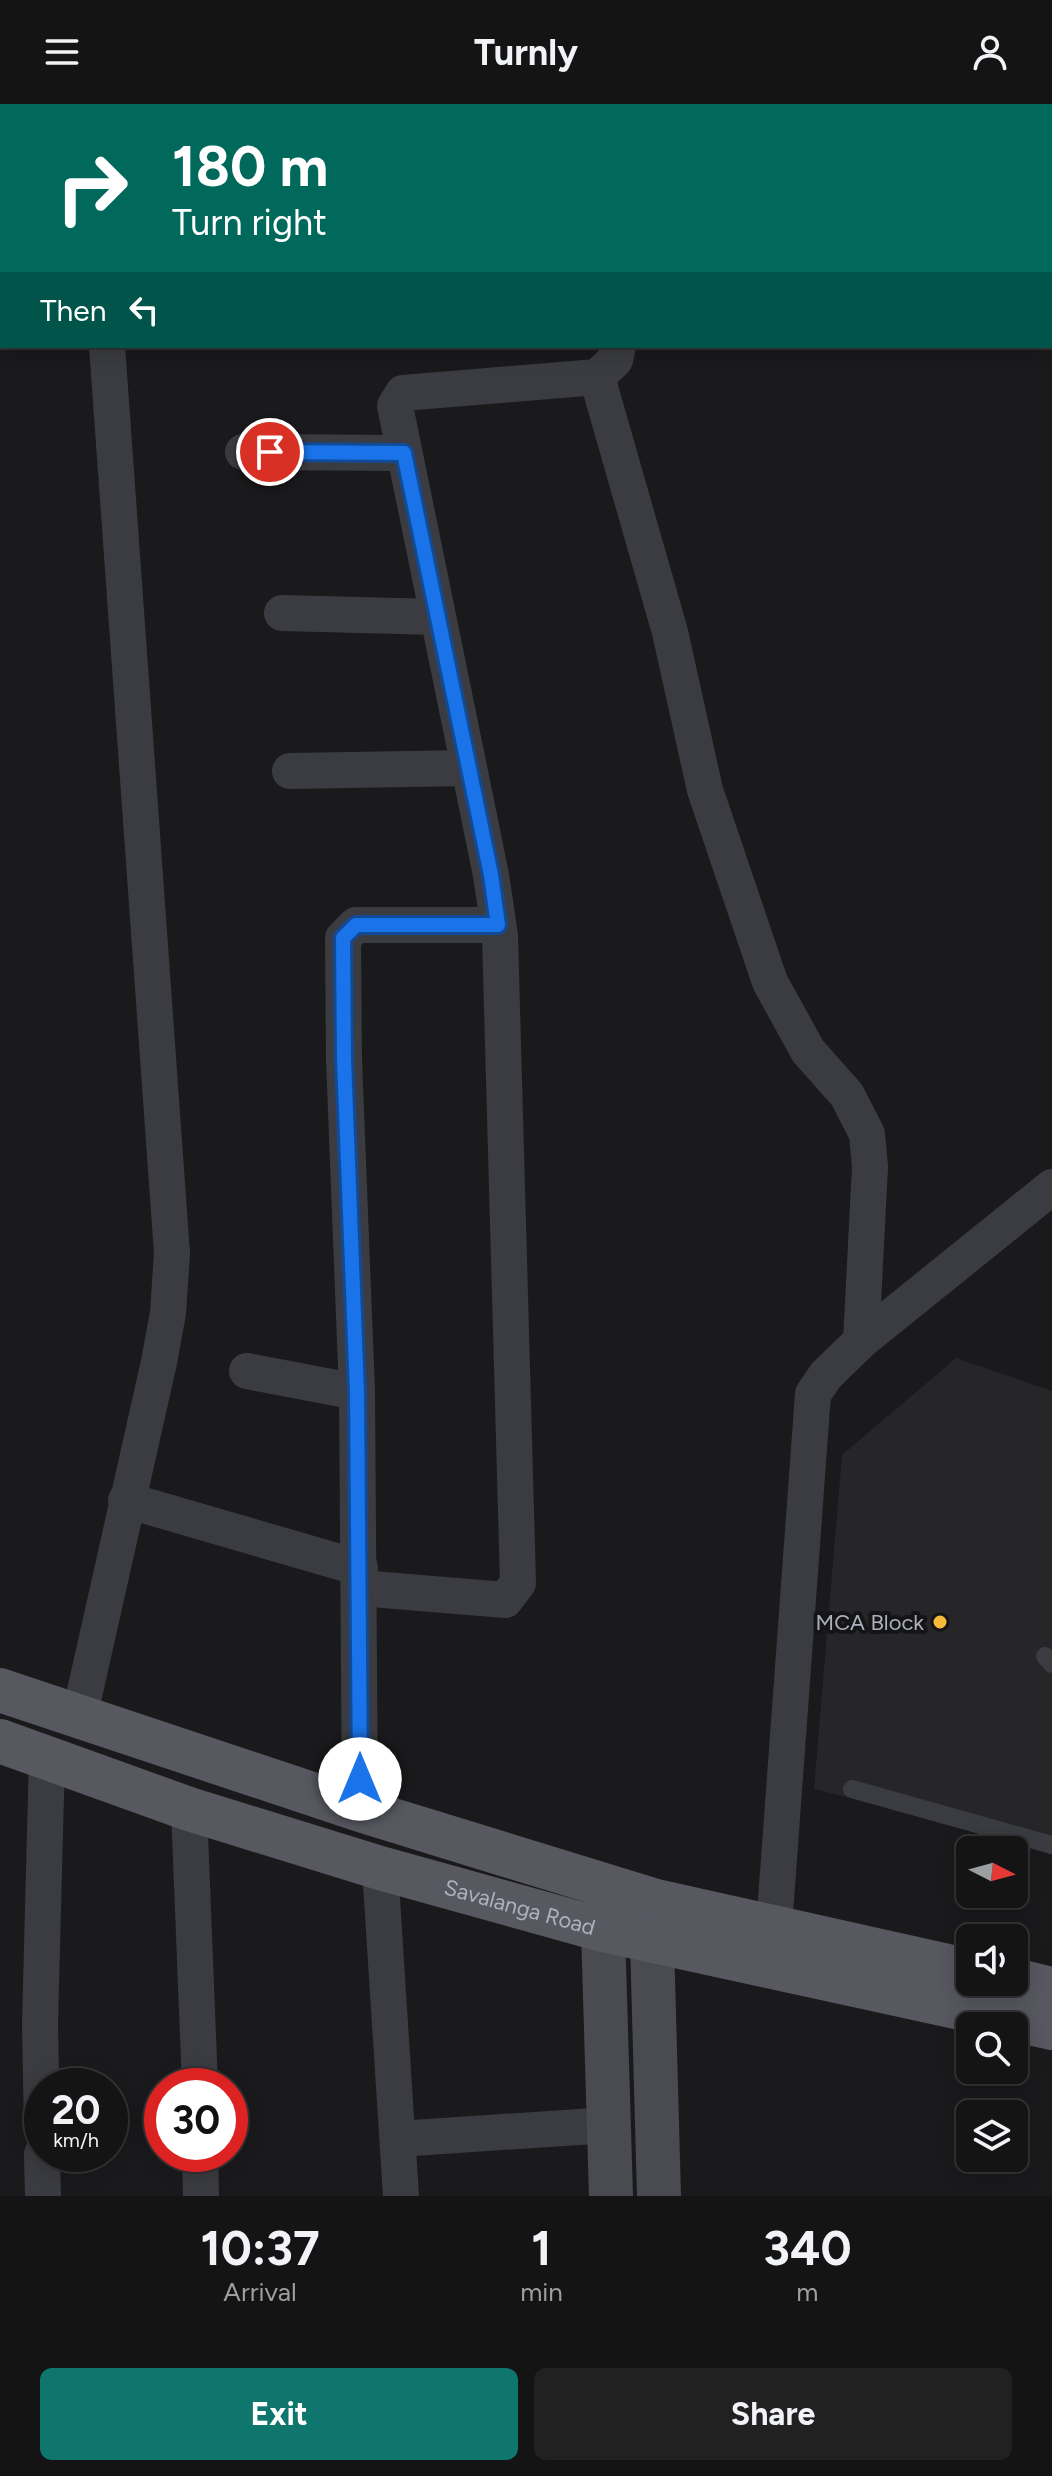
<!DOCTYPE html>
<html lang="en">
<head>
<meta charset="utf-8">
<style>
	body { margin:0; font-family:Figtree,sans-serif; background:#212122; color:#f1f3f6; height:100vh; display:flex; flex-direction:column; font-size:30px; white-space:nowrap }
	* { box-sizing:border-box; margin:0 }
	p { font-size:26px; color:#9d9ea0 }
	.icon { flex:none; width:44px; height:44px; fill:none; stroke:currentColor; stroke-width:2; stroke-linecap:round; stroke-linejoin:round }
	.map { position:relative; height:2092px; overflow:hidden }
	.sheet { display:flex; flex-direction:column; background:#141415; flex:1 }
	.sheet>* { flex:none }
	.guide { position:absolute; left:0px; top:0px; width:1052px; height:244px; box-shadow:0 4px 20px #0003,0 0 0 2px #333334; background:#00695c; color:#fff; overflow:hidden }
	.needle { width:52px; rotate:96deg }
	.fabs { position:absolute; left:956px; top:1732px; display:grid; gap:16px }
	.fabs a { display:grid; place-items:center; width:72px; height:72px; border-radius:12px; background:#141415; box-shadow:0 4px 20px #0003,0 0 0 2px #333334; font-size:40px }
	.speed { position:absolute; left:24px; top:1964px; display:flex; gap:16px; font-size:40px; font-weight:700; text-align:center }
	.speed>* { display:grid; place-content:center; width:104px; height:104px; border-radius:50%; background:#141415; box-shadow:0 4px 20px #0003,0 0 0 2px #333334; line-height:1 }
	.speed small { font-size:20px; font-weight:400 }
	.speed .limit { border:12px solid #d22; background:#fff; color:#111 }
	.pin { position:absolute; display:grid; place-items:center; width:68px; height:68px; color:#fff; margin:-34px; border:4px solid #fff; border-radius:50%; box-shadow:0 2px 8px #0007 }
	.me { position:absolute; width:88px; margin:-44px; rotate:0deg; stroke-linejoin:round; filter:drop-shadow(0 0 6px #0008) }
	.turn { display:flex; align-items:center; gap:28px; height:168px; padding:0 40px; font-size:36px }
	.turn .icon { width:104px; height:104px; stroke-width:2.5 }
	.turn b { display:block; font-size:56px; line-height:68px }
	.then { display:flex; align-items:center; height:76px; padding:0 40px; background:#0003; gap:16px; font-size:30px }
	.eta { display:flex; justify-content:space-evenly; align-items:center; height:136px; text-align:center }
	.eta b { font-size:48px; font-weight:700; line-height:56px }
	.primary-button { display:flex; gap:16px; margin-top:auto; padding:16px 40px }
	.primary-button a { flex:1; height:92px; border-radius:12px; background:#0f766e; color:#fff; font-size:32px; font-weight:700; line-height:92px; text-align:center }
	.primary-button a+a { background:#212122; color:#f1f3f6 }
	header { display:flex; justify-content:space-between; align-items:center; height:104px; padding:0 40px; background:#141415; font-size:36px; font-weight:700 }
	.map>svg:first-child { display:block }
	.built { fill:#262629 }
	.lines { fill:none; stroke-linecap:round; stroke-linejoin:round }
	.lane { stroke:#3b3c41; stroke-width:18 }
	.street { stroke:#3b3c41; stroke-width:36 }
	.secondary { stroke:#494b51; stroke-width:44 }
	.primary { stroke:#575860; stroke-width:44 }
	.route-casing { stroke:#114b97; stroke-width:20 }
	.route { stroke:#1a73e8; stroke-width:14 }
	.poi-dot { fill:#f5ba39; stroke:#151517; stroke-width:3 }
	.labels { text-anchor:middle; stroke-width:8; stroke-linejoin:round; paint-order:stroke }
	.poi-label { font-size:22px; fill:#acb1bc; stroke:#151517; text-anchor:end }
	.street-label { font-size:22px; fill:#acb1bc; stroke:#151517 }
</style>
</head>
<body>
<header><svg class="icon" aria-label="menu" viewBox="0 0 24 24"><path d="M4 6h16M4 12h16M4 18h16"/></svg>Turnly<svg class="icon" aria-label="person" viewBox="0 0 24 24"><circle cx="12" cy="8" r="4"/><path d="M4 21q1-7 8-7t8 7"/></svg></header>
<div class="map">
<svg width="1052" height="2092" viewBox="0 0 1052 2092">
	<rect width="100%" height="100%" fill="#1a1a1c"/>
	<path class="built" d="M956,1254L1052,1287V1744L814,1685L842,1351Z"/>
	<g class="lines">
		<g class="lane">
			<path d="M1045,1552L1052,1560"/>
			<path d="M852,1685L1052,1741"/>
		</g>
		<g class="street">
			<path d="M97,0V2"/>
			<path d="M682,2L683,0"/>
			<path d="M597,273L670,528L705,686L770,878L808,947L847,991L867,1030L870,1063L861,1237"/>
			<path d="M243,348L404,349"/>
			<path d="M282,509L438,513"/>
			<path d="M290,667L469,664"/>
			<path d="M247,1267L357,1288"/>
			<path d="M126,1396L360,1464"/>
			<path d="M360,1484L505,1496L518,1479L500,832L491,771L395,302L403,289L597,273L615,256L618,242"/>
			<path d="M79,1614L159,1258L168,1209L172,1149L107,242"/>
			<path d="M189,1705L200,1982"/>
			<path d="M360,1706L357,1288L344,956L343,834L356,821H498"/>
			<path d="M380,1764L401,2092"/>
			<path d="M774,1823L813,1290L826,1271L861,1237L1052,1083"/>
			<path d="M42,2025L40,1920L47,1652"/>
			<path d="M398,2035L609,2021"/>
			<path d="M42,2050L43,2092"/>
			<path d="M200,2050L201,2092"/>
		</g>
		<g class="secondary">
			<path d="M606,1791L603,1826L611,2092"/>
			<path d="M656,1799L652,1837L659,2092"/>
		</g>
		<g class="primary">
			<path d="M0,1586L360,1706L656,1797L970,1867"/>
			<path id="s1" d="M0,1637L189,1705L380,1764L603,1826L1052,1924"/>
			<path d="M1014,1876L1052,1885"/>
		</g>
	</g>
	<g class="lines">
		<defs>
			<path id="route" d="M270,348L404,349L491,771L498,821H356L343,834L344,956L357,1288L360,1675"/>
		</defs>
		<use href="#route" class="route-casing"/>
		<use href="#route" class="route"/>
	</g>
	<circle class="poi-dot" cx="940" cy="1518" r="8"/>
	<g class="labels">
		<g class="poi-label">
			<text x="924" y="1526">MCA Block</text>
		</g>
		<g class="street-label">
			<text dy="8" stroke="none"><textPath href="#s1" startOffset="546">Savalanga Road</textPath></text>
		</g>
	</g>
</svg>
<div class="fabs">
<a><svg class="needle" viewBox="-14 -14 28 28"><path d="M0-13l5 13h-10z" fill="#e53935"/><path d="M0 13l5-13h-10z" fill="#9d9ea0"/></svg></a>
<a><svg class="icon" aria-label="sound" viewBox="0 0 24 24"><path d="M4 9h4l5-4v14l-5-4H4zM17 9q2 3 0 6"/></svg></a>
<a><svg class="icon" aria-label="search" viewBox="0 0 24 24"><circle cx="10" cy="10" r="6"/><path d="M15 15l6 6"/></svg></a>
<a><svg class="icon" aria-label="layers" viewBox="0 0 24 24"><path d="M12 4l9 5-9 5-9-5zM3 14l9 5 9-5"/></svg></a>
</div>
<div class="speed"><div>20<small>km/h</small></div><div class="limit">30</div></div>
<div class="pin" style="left:270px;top:348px;background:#d93025"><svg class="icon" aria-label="arrive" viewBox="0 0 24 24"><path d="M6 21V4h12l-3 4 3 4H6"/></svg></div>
<svg class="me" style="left:360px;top:1675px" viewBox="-20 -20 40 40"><circle r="19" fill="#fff"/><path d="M0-13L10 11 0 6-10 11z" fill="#1a73e8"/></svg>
<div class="guide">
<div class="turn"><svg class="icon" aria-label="right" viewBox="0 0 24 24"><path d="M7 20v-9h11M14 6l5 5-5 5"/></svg><div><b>180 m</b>Turn right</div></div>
<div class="then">Then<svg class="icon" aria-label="left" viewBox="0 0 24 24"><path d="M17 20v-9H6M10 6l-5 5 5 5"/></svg></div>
</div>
</div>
<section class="sheet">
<div class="eta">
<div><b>10:37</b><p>Arrival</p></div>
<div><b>1</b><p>min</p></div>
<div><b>340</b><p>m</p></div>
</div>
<div class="primary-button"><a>Exit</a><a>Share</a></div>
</section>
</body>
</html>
